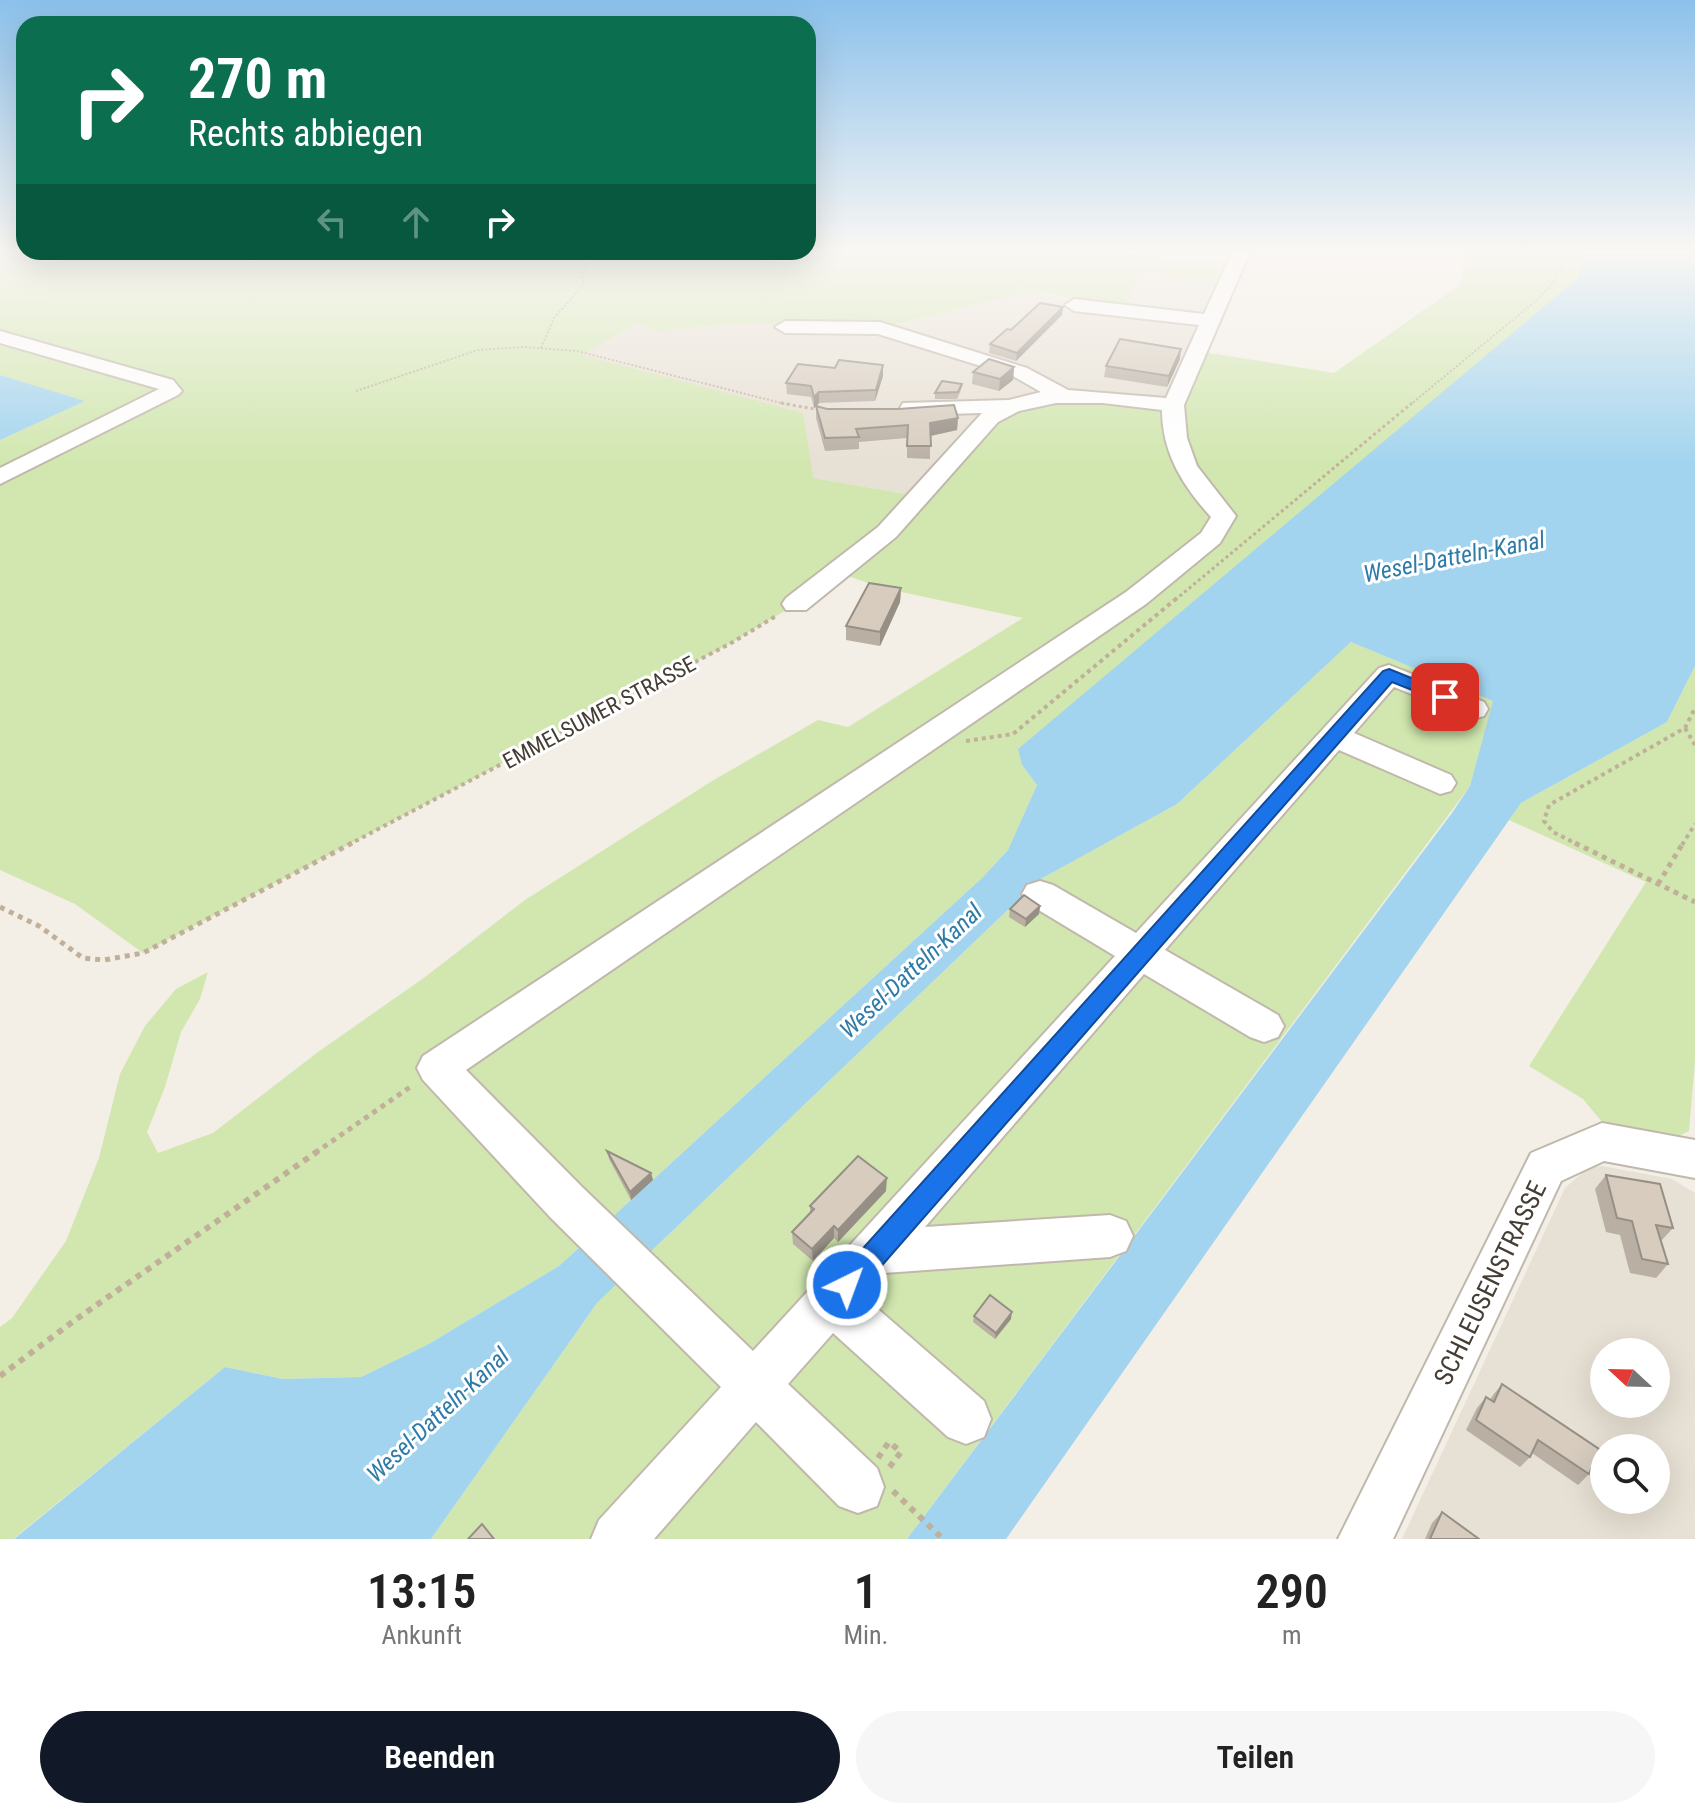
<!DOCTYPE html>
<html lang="de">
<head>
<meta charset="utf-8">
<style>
	body { margin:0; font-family:"Roboto Condensed",sans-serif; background:#f6f6f6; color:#222; height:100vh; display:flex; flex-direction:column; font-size:30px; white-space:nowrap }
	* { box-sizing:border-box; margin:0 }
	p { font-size:26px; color:#767676 }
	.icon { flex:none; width:44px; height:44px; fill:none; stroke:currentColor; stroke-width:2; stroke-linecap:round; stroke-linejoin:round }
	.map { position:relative; height:1539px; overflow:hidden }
	.drawer { display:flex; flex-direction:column; background:#fff; flex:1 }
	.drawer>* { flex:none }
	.top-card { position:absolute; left:16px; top:16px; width:800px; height:244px; border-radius:24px; box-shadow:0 8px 32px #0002; background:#0b6e4f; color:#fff; overflow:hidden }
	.needle { width:52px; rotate:292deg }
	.fabs { position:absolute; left:1590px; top:1338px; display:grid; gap:16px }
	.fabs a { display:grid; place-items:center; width:80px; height:80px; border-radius:50%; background:#fff; box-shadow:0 8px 32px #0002; font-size:40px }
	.pin { position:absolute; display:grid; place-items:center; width:68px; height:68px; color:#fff; margin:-34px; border-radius:16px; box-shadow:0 4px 12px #0006 }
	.me { position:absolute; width:88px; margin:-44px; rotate:42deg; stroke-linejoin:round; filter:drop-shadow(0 0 6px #0008) }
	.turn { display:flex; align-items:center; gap:28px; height:168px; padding:0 40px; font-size:36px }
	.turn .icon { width:104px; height:104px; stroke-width:2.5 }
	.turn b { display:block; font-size:56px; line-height:68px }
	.lanes { display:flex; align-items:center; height:76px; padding:0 40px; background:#0003; justify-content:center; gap:40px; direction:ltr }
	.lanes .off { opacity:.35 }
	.eta { display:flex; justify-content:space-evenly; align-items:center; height:136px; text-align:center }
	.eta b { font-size:48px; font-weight:600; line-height:56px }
	.button { display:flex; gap:16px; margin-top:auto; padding:16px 40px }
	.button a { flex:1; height:92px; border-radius:48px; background:#111827; color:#fff; font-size:32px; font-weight:600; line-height:92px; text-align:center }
	.button a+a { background:#f6f6f6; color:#222 }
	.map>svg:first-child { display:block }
	.residential { fill:#e7e0d4; fill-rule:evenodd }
	.green { fill:#d1e7af }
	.water { fill:#a2d4ef }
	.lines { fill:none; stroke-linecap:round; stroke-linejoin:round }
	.minor-casing { stroke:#c1b8ac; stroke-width:4 }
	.path-far4 { stroke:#c0b09a; stroke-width:2; stroke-dasharray:2 2; stroke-linecap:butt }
	.path-far3 { stroke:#c0b09a; stroke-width:3; stroke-dasharray:3 3; stroke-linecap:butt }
	.path-far2 { stroke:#c0b09a; stroke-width:4; stroke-dasharray:4 4; stroke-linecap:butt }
	.path-far1 { stroke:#c0b09a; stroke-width:5; stroke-dasharray:5 5; stroke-linecap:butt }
	.path { stroke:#c0b09a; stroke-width:6; stroke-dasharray:6 6; stroke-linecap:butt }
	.minor { fill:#fff; fill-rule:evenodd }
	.wall { fill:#b9afa3 }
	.shaded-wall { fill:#968f85 }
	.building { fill:#d7ccbe; stroke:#968f85; stroke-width:2 }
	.route { fill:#1a73e8; stroke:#114b97; stroke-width:2 }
	.labels { text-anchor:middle; stroke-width:6; stroke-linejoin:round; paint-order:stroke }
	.street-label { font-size:22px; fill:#453e35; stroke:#fff }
	.water-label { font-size:24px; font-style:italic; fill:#2e7ba8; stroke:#fff }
	.near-street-label { font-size:26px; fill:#453e35; stroke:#fff }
</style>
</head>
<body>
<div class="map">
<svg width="1695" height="1539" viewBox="0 0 1695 1539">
	<rect width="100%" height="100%" fill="#f3eee6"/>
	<g class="residential">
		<path d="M1096,249H1235L1227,266Z"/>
		<path d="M1140,273L1235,284L1178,409L924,497L813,478L580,355L637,323L656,331L721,325L795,323L880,328L1033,290L1074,302Z"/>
		<path d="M1602,1166L1672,1179L1695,1193V1539H1402L1565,1188L1588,1168ZM1604,1352H1656V1404H1604ZM1604,1448H1656V1500H1604Z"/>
	</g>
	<g class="green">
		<path d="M0,249H24V252H808V249H1096L1227,266L1220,282L1140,274L1123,311L1033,290L880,328L795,323L721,325L656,331L637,323L582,355L803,413L813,478L912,495L880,529L796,604L733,642L143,953L75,904L0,870V440L84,401L0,375Z"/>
		<path d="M1465,249H1586L1578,278L1022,765L1037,785L1008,850L982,878L559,1266L427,1345L361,1377L283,1379L225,1367L13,1539H0V1327L12,1318L66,1241L99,1158L120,1074L145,1026L176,989L208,972L200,999L181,1032L165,1087L147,1132L158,1153L213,1133L318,1052L425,977L525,900L712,781L818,720L848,727L1023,618L883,588L845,575L995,420L1051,398L1178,409L1204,352L1334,373L1461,284Z"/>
		<path d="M1351,642L1494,701L1470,786L907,1539H431L597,1303L1039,880L1177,804Z"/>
		<path d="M1695,666V1061L1689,1131L1672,1139L1607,1128L1583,1099L1529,1066L1646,882L1509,820L1521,803L1667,722Z"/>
	</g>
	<g class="water">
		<path d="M1586,249H1695V666L1667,722L1521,803L1006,1539H907L1452,813L1470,786L1493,701L1351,642L1177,804L1039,880L597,1303L431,1539H14L225,1367L283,1379L361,1377L427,1345L559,1266L982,878L1008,850L1037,785L1022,765L1018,749L1578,278Z"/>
		<path d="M0,375L85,401L0,440Z"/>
	</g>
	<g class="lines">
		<defs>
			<g id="minor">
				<path d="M1234,249H1251L1184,405L1187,438L1197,466L1236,516L1220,543L1146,604L466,1070L582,1187L753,1351L1115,956L1027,903L1022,894L1027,885L1040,881L1053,885L1136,933L1379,668L1389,665L1484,702L1488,709L1484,716L1473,719L1394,687L1354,733L1451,775L1456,783L1451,791L1440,794L1339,750L1165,950L1278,1015L1284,1026L1278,1037L1264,1042L1250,1037L1144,974L925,1227L1110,1215L1126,1221L1133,1236L1126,1251L1110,1257L884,1273L864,1297L984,1401L991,1419L984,1437L966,1444L948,1437L833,1333L788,1384L877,1468L884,1487L877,1506L858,1513L839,1506L756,1422L654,1539H591L599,1520L721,1387L550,1217L423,1080L417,1068L423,1056L1126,592L1201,533L1211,517C1183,486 1162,453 1162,410L1103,403H1056L1019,411L998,422L896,537L806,610H786L782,604L786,598L878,527L982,413L911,415L900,408L903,403L1009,400L1041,392L1013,376L878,334L785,333L775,327L785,321L880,322L1027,368L1068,390L1166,398L1199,325L1074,311L1065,305L1074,299L1204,314Z"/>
				<path d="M0,331L173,380L182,391L178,395L0,484V468L159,389L0,343Z"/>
				<path d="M1602,1123L1695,1140V1178L1604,1161L1561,1181L1393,1539H1338L1531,1153Z"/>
			</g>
		</defs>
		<use href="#minor" class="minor-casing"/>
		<g class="path-far4">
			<path d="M541,348L554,318L584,284L582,273L594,252"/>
			<path d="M356,391L478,350L524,347L577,351L789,405"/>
			<path d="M1410,405L1533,303L1552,284L1570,249"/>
		</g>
		<g class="path-far3">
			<path d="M781,403L820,410"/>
			<path d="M1175,600L1412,403"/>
		</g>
		<g class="path-far2">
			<path d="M1685,728L1695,745"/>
			<path d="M966,741L1013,734L1177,598"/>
			<path d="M348,845L733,642L776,616"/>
			<path d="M1579,845L1553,832L1544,821L1549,805L1685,728L1695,708"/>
			<path d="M1682,845L1695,824"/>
		</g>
		<g class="path-far1">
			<path d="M1575,843L1695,902"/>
			<path d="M1658,884L1683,843"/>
			<path d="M0,907L39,926L83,958L104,960L143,953L352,843"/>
			<path d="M315,1153L413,1085"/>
		</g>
		<g class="path">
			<path d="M0,1376L75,1320L318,1151"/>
			<path d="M878,1458L889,1442L901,1452L888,1469"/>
			<path d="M893,1491L943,1539"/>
		</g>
		<use href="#minor" class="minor"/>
	</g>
	<g class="wall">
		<path d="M1063,307L1062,315L1016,361L989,353L990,344L1011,330Z"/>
		<path d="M1180,359L1167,387L1104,377L1106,366Z"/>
		<path d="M883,365V376L875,401L819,403L817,406L827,409L958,418L957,430L930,436V459L907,458V438L859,442V449L825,451L816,418V406L814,408L811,397L787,394L786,383L835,368Z"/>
		<path d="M1014,367L1013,380L999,391L972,384L973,372Z"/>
		<path d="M962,384L961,390L957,399H935V393Z"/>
		<path d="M901,588L900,602L880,646L846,640V626Z"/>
		<path d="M1040,906L1039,914L1025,927L1009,917L1010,909Z"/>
		<path d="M607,1151L651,1173L653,1180L631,1200L609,1159Z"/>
		<path d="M1606,1175L1673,1228L1661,1241L1668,1264L1656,1278L1630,1273L1620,1235L1606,1232L1595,1189Z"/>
		<path d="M886,1191L838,1242L834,1238L813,1261L793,1244L792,1232L810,1213V1206Z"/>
		<path d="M974,1316L1011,1319L995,1339L973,1322Z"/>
		<path d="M1502,1384L1589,1474L1578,1485L1532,1453L1530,1457L1520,1467L1466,1430L1477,1408L1486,1397L1490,1400L1493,1395Z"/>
		<path d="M1442,1512L1479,1539H1425L1432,1523Z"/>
	</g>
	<g class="shaded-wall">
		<path d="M1063,307L1062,315L1016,361L1017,353Z"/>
		<path d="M1181,349L1180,359L1167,387L1169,376Z"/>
		<path d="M883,365V376L875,401L876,390Z"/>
		<path d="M1014,367L1013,380L999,391L1000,379Z"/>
		<path d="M819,392V403L814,408V397Z"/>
		<path d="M958,418L957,430L930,436V423Z"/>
		<path d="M901,588L900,602L880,646V632Z"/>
		<path d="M1040,906L1039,914L1025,927L1026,919Z"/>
		<path d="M651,1173L653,1180L631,1200L630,1192Z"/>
		<path d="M887,1178L886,1191L838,1242V1230Z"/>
		<path d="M834,1226V1238L813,1261L812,1249Z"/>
		<path d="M1012,1312L1011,1319L995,1339L996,1333Z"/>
	</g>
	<g class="building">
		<path d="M1040,303L1063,307L1017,353L990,344L1007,329L1011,330Z"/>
		<path d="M1120,339L1181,349L1169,376L1106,366Z"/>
		<path d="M989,359L1014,367L1000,379L973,372Z"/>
		<path d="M839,360L883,365L876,390L819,392L814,397L811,386L786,383L798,364L835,368Z"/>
		<path d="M942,381L962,384L958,392L935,393Z"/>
		<path d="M954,405L958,418L930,423L931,446H907L908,425L856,429L859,437L825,438L816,406L827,409H898Z"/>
		<path d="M869,583L901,588L880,632L846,626Z"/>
		<path d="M1024,895L1040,906L1026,919L1010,909Z"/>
		<path d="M607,1151L651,1173L630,1192Z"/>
		<path d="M858,1156L887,1178L838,1230L834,1226L812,1249L792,1232L814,1209L810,1206Z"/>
		<path d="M1606,1175L1660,1184L1673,1228L1656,1225L1668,1264L1642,1259L1632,1221L1617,1218Z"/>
		<path d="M990,1295L1012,1312L996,1333L974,1316Z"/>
		<path d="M1502,1384L1599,1449L1589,1474L1538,1440L1530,1457L1476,1420L1486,1397L1494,1402Z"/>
		<path d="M1442,1512L1479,1539H1430Z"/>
		<path d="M482,1524L494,1539H468Z"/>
	</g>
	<linearGradient id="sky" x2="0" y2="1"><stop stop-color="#8cc1eb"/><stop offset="0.54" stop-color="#faf7f4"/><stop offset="1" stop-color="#faf7f4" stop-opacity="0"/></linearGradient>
	<rect width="1695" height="465" fill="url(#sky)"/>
	<path class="route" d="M1389,669L1451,694L1453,697L1445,703L1392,682L857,1294L847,1298L838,1294L834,1285L838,1276L1383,671Z"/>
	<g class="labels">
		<g class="street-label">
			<text transform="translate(599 712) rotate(-28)" y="8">EMMELSUMER STRASSE</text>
		</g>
		<g class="water-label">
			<text transform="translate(1454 557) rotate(-11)" y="8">Wesel-Datteln-Kanal</text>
			<text transform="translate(911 971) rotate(-43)" y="8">Wesel-Datteln-Kanal</text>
			<text transform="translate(438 1415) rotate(-43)" y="8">Wesel-Datteln-Kanal</text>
		</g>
		<g class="near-street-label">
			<text transform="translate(1490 1283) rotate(-64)" y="9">SCHLEUSENSTRASSE</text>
		</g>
	</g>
</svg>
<div class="fabs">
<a><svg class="needle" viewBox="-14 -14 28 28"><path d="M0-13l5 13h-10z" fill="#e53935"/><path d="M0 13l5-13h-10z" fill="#767676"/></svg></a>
<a><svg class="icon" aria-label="search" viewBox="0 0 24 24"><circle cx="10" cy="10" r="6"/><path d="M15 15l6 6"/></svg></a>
</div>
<div class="pin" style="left:1445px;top:697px;background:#d93025"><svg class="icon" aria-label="arrive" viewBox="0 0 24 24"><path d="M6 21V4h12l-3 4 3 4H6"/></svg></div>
<svg class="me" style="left:847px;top:1285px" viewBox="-20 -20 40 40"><circle r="17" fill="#1a73e8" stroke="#fff" stroke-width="3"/><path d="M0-11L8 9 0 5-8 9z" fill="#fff"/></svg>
<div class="top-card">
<div class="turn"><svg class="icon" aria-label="right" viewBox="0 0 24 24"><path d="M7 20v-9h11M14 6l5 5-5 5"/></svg><div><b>270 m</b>Rechts abbiegen</div></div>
<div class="lanes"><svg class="icon off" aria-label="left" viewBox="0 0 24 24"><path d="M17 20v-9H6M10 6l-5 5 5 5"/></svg><svg class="icon off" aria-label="ahead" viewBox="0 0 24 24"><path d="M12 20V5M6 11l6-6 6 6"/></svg><svg class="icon" aria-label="right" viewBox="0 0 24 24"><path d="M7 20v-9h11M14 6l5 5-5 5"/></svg></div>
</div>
</div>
<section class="drawer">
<div class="eta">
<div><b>13:15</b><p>Ankunft</p></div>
<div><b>1</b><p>Min.</p></div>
<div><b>290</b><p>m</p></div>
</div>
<div class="button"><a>Beenden</a><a>Teilen</a></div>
</section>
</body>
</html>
